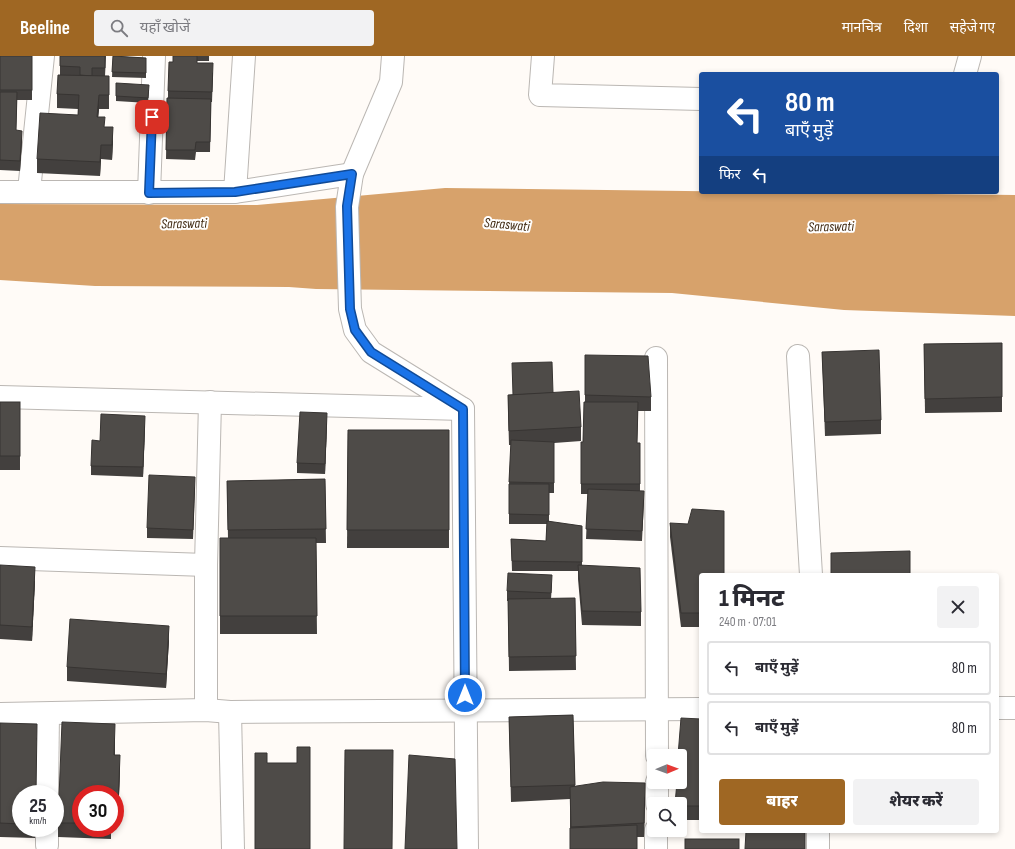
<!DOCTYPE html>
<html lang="hi">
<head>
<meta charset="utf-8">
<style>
	body { margin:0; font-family:"Sofia Sans Condensed","Noto Sans Devanagari",sans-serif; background:#f2f2f3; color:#2b2b33; height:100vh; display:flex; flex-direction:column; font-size:15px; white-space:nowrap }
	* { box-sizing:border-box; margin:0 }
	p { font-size:13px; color:#7c7c81 }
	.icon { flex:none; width:22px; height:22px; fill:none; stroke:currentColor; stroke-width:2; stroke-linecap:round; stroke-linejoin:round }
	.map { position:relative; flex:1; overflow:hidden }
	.drawer { position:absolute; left:699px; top:517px; width:300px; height:260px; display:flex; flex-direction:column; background:#fff; border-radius:4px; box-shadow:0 2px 6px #0003 }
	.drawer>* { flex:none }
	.top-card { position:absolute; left:699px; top:16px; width:300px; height:122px; border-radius:4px; box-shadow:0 2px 6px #0003; background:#1a4fa0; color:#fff; overflow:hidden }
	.needle { width:26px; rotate:89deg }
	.tools { position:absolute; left:647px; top:693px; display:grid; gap:8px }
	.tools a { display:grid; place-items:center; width:40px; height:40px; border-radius:4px; background:#fff; box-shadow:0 2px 6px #0003; font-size:20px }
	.speed { position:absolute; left:12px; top:729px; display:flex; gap:8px; font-size:20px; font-weight:700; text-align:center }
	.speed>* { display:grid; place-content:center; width:52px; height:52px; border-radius:50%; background:#fff; box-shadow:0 2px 6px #0003; line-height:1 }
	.speed small { font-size:10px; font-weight:400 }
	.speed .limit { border:6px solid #d22; background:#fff; color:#111 }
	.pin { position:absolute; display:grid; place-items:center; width:34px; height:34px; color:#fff; margin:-17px; border-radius:8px; box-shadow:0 2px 6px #0006 }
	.me { position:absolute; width:44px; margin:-22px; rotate:0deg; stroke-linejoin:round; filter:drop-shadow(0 0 3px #0008) }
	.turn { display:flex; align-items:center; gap:14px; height:84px; padding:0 20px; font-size:18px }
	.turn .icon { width:52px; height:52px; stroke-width:2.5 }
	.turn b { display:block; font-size:28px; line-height:34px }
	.then { display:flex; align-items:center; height:38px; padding:0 20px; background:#0003; gap:8px; font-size:15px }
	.round { display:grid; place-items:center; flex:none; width:42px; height:42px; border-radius:4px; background:#f2f2f3 }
	.overview { display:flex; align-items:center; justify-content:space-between; height:68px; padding:0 20px }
	h1 { font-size:24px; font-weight:800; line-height:30px }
	.cta { display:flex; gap:8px; margin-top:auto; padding:8px 20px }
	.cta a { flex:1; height:46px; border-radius:4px; background:#9f6723; color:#fff; font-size:16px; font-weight:800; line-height:46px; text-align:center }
	.cta a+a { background:#f2f2f3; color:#2b2b33 }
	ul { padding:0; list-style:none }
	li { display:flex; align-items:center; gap:12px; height:54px; margin:0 8px 6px; padding:0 12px; border:2px solid #e1e1e2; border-radius:4px }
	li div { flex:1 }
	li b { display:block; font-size:15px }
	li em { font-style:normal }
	header { display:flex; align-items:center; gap:24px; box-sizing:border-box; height:56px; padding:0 20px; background:#9f6723; color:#fff }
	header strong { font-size:19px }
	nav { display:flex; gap:22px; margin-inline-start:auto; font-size:14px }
	.search { width:280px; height:36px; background:#f2f2f3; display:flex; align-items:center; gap:10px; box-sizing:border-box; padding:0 14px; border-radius:4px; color:#7c7c81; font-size:15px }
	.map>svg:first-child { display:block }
	.water { fill:#d7a26b }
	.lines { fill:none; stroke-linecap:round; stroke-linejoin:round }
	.street-casing { stroke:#bbb7b3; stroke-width:24 }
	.street { stroke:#fff; stroke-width:22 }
	.wall { fill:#43403e }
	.shaded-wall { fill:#373432 }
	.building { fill:#4e4b48; stroke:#373432 }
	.route-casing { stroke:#114b97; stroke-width:10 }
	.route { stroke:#1a73e8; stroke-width:7 }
	.labels { text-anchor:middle; stroke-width:4; stroke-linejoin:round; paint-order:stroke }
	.water-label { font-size:14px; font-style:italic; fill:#402911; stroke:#fff }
</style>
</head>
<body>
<header>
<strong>Beeline</strong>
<div class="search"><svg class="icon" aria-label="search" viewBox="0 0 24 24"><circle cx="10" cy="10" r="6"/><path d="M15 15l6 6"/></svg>यहाँ खोजें</div>
<nav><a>मानचित्र</a><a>दिशा</a><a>सहेजे गए</a></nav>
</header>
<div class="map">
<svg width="1015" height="793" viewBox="0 0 1015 793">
	<rect width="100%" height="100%" fill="#fffbf7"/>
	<path class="water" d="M445,132L1015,139V260L844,254L672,237L316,233L289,231L95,230L0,224V148L257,149Z"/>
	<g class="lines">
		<defs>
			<g id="street">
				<path d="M393,0L391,26L352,118L347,151L350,253L355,274L371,296L463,353L467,793"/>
				<path d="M543,0L540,39L701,43"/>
				<path d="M965,18L970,0"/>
				<path d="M29,135L43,0"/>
				<path d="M0,136H235L352,118"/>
				<path d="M235,136L244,0"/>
				<path d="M149,137L154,0"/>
				<path d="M798,300L811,519"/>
				<path d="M656,302L657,700"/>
				<path d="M0,341L463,353"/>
				<path d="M0,502L206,509"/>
				<path d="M997,652H1015"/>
				<path d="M206,654V509L210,346"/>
				<path d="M230,656L233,793"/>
				<path d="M0,658L206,654L230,656L701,653"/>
				<path d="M47,738L48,658"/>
				<path d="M657,748V726"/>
				<path d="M47,789V772"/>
				<path d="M656,793V774"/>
				<path d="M818,793V775"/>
			</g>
		</defs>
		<use href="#street" class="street-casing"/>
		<use href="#street" class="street"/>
	</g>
	<g class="wall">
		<path d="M0,0H32V44H17L16,75L22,84L20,115L0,114Z"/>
		<path d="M60,0H106L105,20H109V53H99L98,61L113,85L112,104L101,103L100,120L37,117V103L78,59V53L57,52V38L60,19Z"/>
		<path d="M113,0L146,2V22L112,21Z"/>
		<path d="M173,0H209V5H197V7L213,17L212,46H211L210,96H196L195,104L166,103L167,42H168V35L173,6Z"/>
		<path d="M116,27L149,34L148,47L116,45Z"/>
		<path d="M1002,287V356L925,357L924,288Z"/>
		<path d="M822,296L881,364V378L825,380Z"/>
		<path d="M585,299L651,341V355H638L637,387H640V435L644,445L642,485L586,483L588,438H581V386H583L585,346Z"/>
		<path d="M553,337L581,371V385L554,387V437H549V466L582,470V509L641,556V570L582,569L578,523V515H512L511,483L546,485L547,468H509V428L511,389H509L508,353V339Z"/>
		<rect x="0" y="346" width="20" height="68"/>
		<path d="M327,367L325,418L297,417V407Z"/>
		<path d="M145,370L143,421L91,419V410L100,385Z"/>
		<path d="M348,374H449V492H347Z"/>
		<path d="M325,423L326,487H316L317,578H220V482H228L227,425Z"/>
		<path d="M195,431L193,483L147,482V472Z"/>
		<path d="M670,467L701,519V571H681L670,481Z"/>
		<path d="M0,509L35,525L32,585L0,583Z"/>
		<path d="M552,528L551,543L575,542L576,614L509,615L508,545H507V535Z"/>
		<path d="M169,584L166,632L67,625V611Z"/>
		<path d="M573,659L575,730L645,741L644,781H637L570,772V743L511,746L509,661Z"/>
		<path d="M701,663V764H680V748Z"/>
		<path d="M0,667L37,682L21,738V772H36L35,782L0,781Z"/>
		<path d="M115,682V699L120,713L118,765H115V738H81V772H111V783L58,781V767Z"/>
	</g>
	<g class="shaded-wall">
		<path d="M99,39V53L97,75V61Z"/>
		<path d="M113,71V85L112,104V89Z"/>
		<path d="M22,75V84L20,115V105Z"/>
		<path d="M101,89V103L100,120V106Z"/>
		<path d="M327,357V367L325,418V408Z"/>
		<path d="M145,360V370L143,421V411Z"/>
		<path d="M35,511V525L32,585V571Z"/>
		<path d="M169,570V584L166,632V618Z"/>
		<path d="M120,699V713L118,765V751Z"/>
		<path d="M645,727V741L644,781V767Z"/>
	</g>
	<g class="building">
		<rect x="0" y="0" width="32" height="34"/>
		<path d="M60,0H105V12H92V20L80,19V11L60,10Z"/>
		<path d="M113,0L146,2V17L112,16Z"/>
		<path d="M173,0H197V7H213L212,36L168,35L169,6H173Z"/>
		<path d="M58,19L109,20V39H99L97,61H105L104,71H113L112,89H101L100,106L37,103L40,57L78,59L79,39L57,38Z"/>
		<path d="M116,27L149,29L148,42L116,40Z"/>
		<path d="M0,36H17L16,74L22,75L20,105L0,104Z"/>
		<path d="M167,42L211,43L210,86H196L195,94H166Z"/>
		<path d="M1002,287V341L925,343L924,288Z"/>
		<path d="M879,294L881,364L825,366L822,296Z"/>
		<path d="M585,299L648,300L651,341L585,339Z"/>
		<path d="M552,306L553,337L513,339L512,307Z"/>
		<path d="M579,335L581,371L509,375L508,339Z"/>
		<rect x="0" y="346" width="20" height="54"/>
		<path d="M584,346H638L637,387H640V428H581V386H583Z"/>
		<path d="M300,356L327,357L325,408L297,407Z"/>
		<path d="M101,358L145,360L143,411L91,410L92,384L100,385Z"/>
		<path d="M348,374H449V474H347Z"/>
		<path d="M511,384L554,386V427L509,426Z"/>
		<path d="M149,419L195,421L193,474L147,472Z"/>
		<path d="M325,423L326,473L228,474L227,425Z"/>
		<path d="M509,428H549V459L509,458Z"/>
		<path d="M588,433L644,435L642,475L586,473Z"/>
		<path d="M692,453L724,455V519H701V557H681L670,467L688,468Z"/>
		<path d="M547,465L582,470V506L512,505L511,483L546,485Z"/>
		<path d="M220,482H316L317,560H220Z"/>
		<path d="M910,495V519H831V497Z"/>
		<path d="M0,509L35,511L32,571L0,569Z"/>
		<path d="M578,509L640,512L641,556L582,555Z"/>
		<path d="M508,517L552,519L551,537L507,535Z"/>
		<path d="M575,542L576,600L509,601L508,543Z"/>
		<path d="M70,563L169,570L166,618L67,611Z"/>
		<path d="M573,659L575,729L511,731L509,661Z"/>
		<path d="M681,662L701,663V750H680V748H675L677,726H680V700H678Z"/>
		<path d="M62,666L115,668L114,699H120L118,751L115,750V738H81V767H58Z"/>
		<path d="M0,667L37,668L36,738H21V768L0,767Z"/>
		<path d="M297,691H310V793H255V697H267V707H297Z"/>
		<path d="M345,694H393L392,793H344Z"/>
		<path d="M409,699L455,703L457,793H405Z"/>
		<path d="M603,726L645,727L644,767L571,771L570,731Z"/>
		<path d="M637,769V793H570V772Z"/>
		<path d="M746,775H775L805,776V793H745Z"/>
		<rect x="685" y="783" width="54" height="10"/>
	</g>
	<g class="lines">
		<defs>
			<path id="route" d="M152,61L149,137L235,136L352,118L347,150L350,253L355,274L371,296L463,353L465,639"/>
		</defs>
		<use href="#route" class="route-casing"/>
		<use href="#route" class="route"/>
	</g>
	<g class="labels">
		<g class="water-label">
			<text transform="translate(184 167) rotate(-1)" y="5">Saraswati</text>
			<text transform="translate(507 168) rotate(5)" y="5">Saraswati</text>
			<text transform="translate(831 170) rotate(-1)" y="5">Saraswati</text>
		</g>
	</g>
</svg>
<div class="tools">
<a><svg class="needle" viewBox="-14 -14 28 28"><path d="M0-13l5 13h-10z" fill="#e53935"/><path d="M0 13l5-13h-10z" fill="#7c7c81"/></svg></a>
<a><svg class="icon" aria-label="search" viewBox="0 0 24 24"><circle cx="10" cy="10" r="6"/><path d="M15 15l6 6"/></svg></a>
</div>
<div class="speed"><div>25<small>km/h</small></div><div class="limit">30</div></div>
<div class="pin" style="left:152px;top:61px;background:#d93025"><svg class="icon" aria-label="arrive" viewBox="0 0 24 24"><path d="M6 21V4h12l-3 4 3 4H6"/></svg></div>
<svg class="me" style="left:465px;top:639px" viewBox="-20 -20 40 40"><circle r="17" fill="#1a73e8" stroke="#fff" stroke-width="3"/><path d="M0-11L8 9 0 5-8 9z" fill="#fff"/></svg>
<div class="top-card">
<div class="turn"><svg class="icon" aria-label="left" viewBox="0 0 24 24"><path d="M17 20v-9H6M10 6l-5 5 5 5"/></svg><div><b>80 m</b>बाएँ मुड़ें</div></div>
<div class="then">फिर<svg class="icon" aria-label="left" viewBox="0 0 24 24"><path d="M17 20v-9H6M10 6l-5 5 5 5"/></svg></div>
</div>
<section class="drawer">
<div class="overview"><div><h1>1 मिनट</h1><p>240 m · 07:01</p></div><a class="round"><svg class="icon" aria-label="close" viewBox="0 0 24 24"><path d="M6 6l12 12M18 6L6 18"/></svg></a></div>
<ul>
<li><svg class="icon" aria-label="left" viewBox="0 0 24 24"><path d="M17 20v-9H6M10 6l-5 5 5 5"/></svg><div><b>बाएँ मुड़ें</b></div><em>80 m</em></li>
<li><svg class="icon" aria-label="left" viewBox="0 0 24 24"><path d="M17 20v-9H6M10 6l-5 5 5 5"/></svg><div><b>बाएँ मुड़ें</b></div><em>80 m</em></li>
</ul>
<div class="cta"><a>बाहर</a><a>शेयर करें</a></div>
</section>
</div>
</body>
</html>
